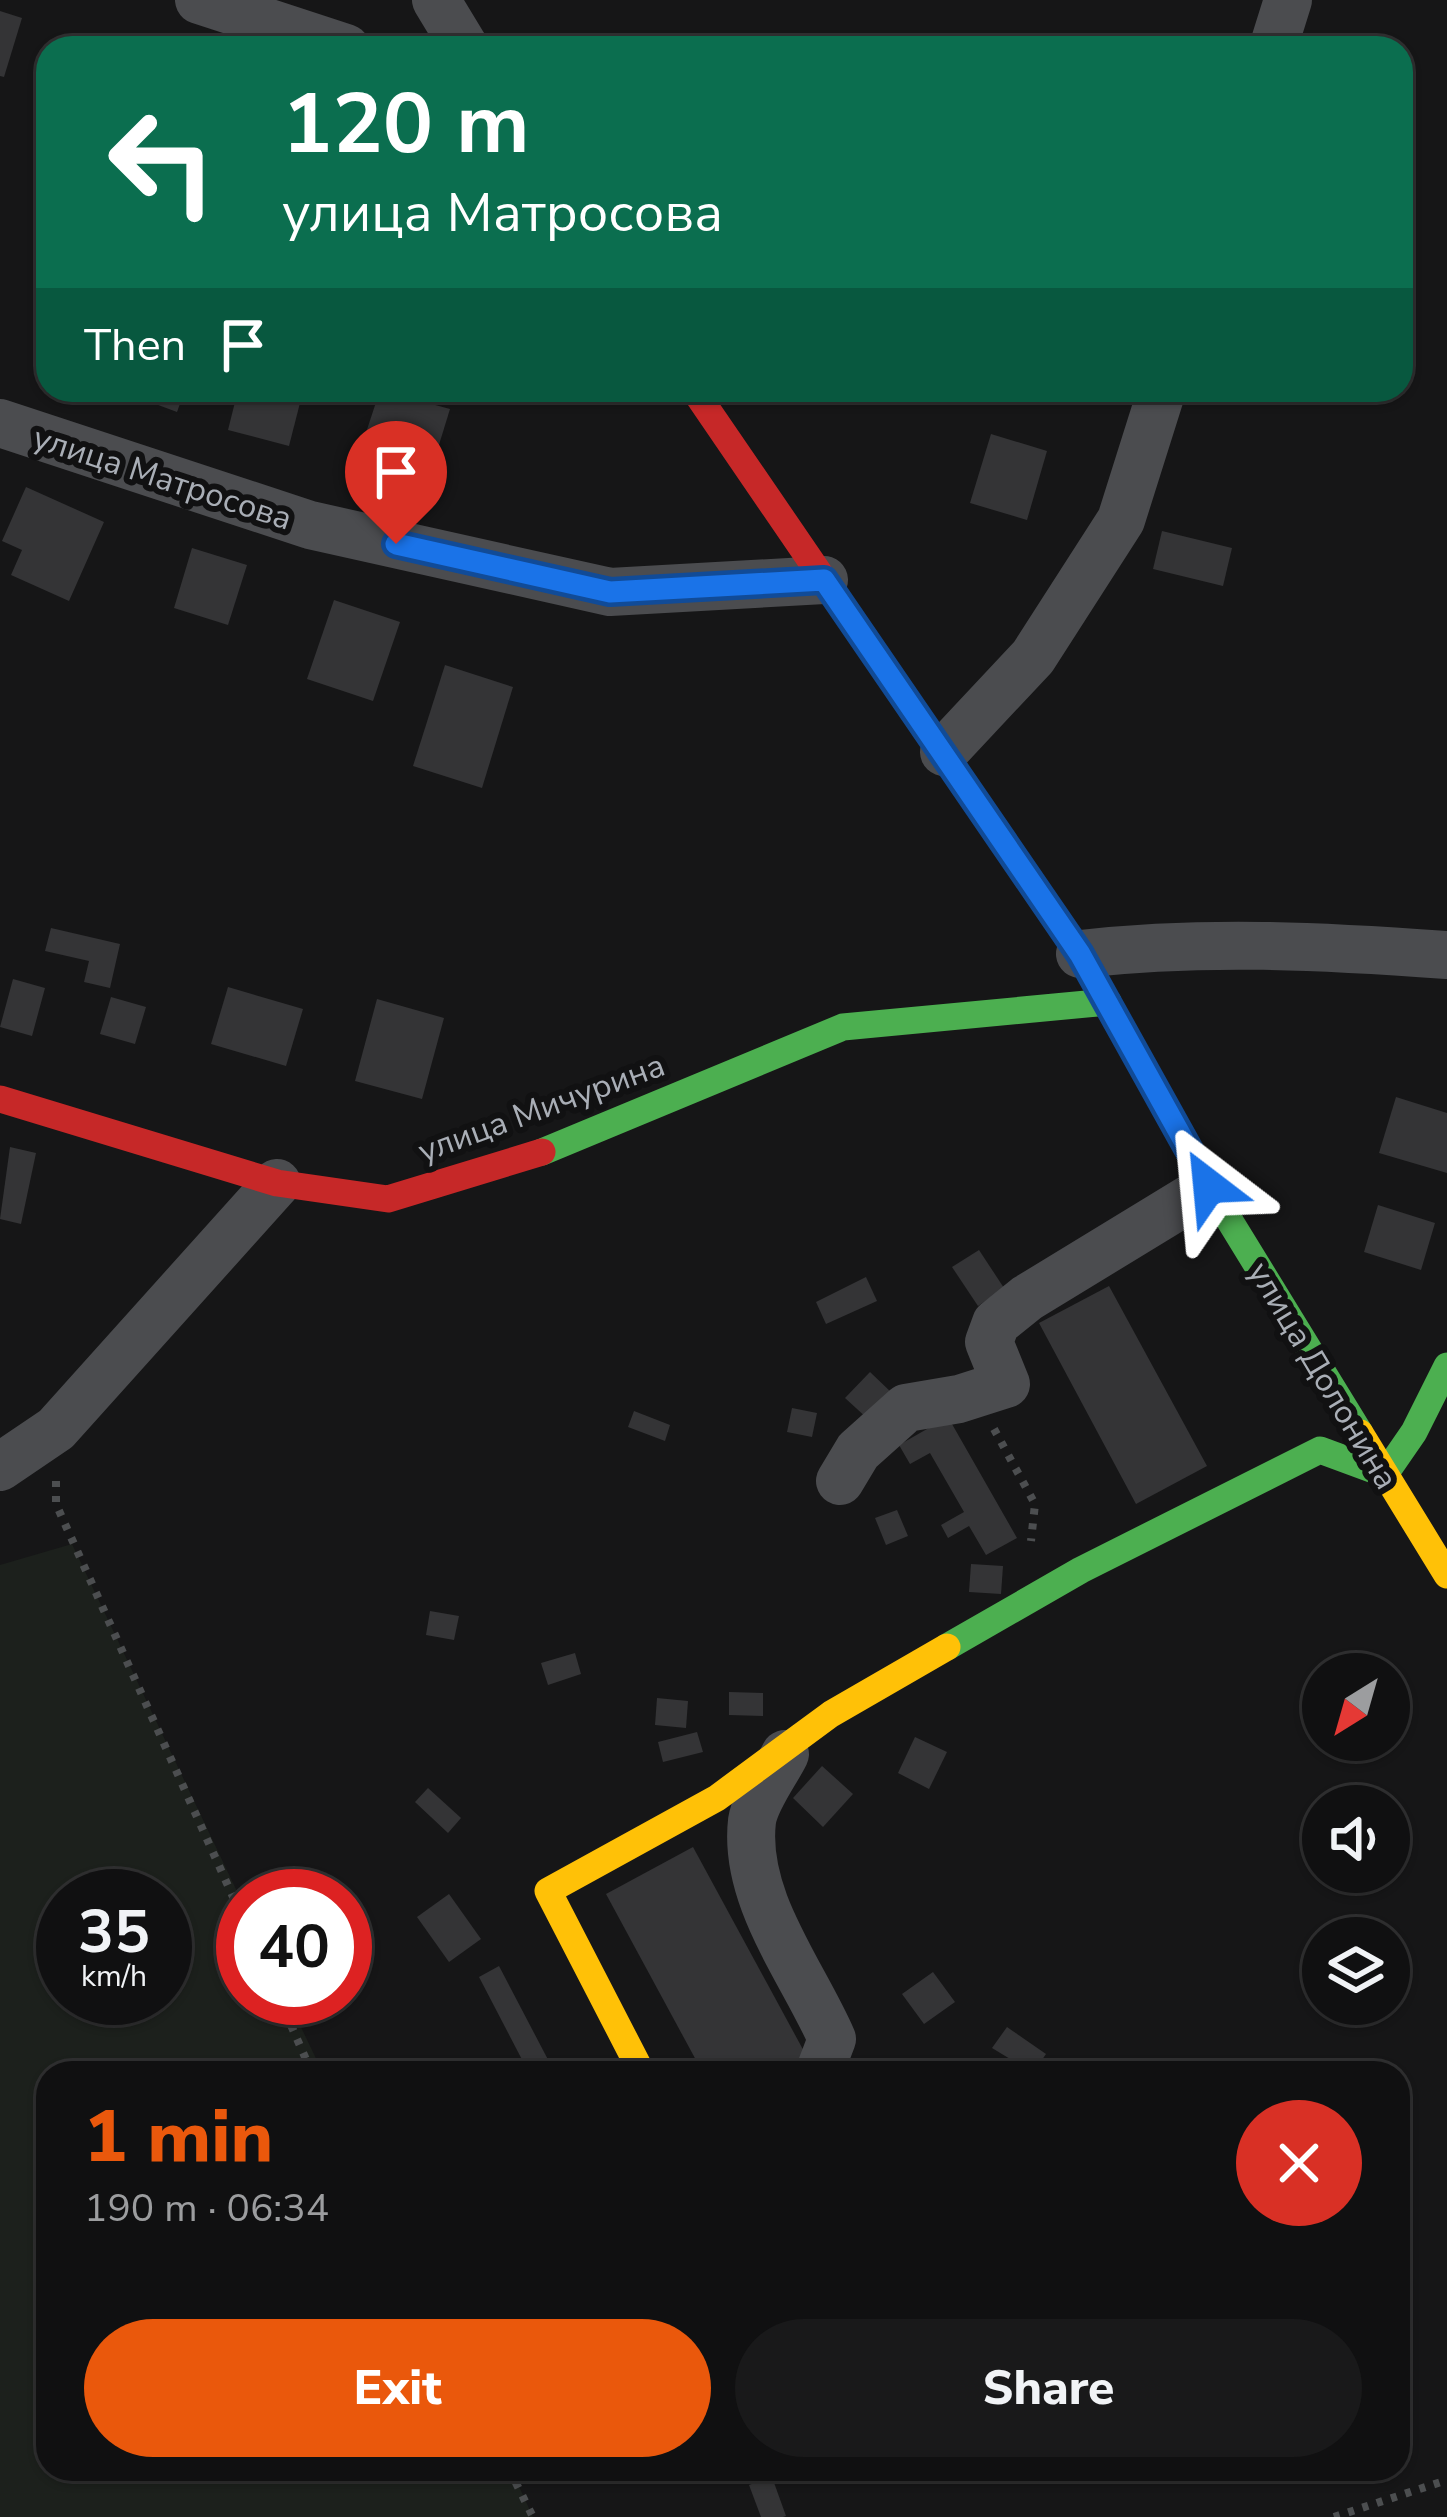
<!DOCTYPE html>
<html lang="en">
<head>
<meta charset="utf-8">
<style>
	body { margin:0; font-family:"Nunito Sans",sans-serif; background:#19191a; color:#f1f3f6; height:100vh; display:flex; flex-direction:column; font-size:45px; white-space:nowrap }
	* { box-sizing:border-box; margin:0 }
	p { font-size:39px; color:#9c9d9f }
	.icon { flex:none; width:66px; height:66px; fill:none; stroke:currentColor; stroke-width:2; stroke-linecap:round; stroke-linejoin:round }
	.map { position:relative; flex:1; overflow:hidden }
	.details { position:absolute; left:36px; top:2061px; width:1374px; height:420px; display:flex; flex-direction:column; background:#101011; border-radius:36px; box-shadow:0 3px 9px #0004,0 0 0 3px #303031 }
	.details>* { flex:none }
	.top-card { position:absolute; left:36px; top:36px; width:1377px; height:366px; border-radius:36px; box-shadow:0 3px 9px #0004,0 0 0 3px #303031; background:#0b6e4f; color:#fff; overflow:hidden }
	.needle { width:78px; rotate:217deg }
	.fabs { position:absolute; left:1302px; top:1653px; display:grid; gap:24px }
	.fabs a { display:grid; place-items:center; width:108px; height:108px; border-radius:50%; background:#101011; box-shadow:0 3px 9px #0004,0 0 0 3px #303031; font-size:60px }
	.speed { position:absolute; left:36px; top:1869px; display:flex; gap:24px; font-size:60px; font-weight:700; text-align:center }
	.speed>* { display:grid; place-content:center; width:156px; height:156px; border-radius:50%; background:#101011; box-shadow:0 3px 9px #0004,0 0 0 3px #303031; line-height:1 }
	.speed small { font-size:30px; font-weight:400 }
	.speed .limit { border:18px solid #d22; background:#fff; color:#111 }
	.pin { position:absolute; display:grid; place-items:center; width:102px; height:102px; color:#fff; margin:-123px -51px; border-radius:50% 50% 50% 0; rotate:-45deg; box-shadow:0 0 12px #0007 }
	.pin .icon { rotate:45deg }
	.me { position:absolute; width:132px; margin:-66px; rotate:331deg; stroke-linejoin:round; filter:drop-shadow(0 0 9px #0008) }
	.turn { display:flex; align-items:center; gap:42px; height:252px; padding:0 48px; font-size:54px }
	.turn .icon { width:156px; height:156px; stroke-width:2.5 }
	.turn b { display:block; font-size:84px; line-height:102px }
	.then { display:flex; align-items:center; height:114px; padding:0 48px; background:#0003; gap:24px; font-size:45px }
	.round { display:grid; place-items:center; flex:none; width:126px; height:126px; border-radius:63px; background:#19191a }
	.headline { display:flex; align-items:center; justify-content:space-between; height:204px; padding:0 48px }
	h1 { font-size:72px; font-weight:800; line-height:90px; color:#ea580c }
	.action { display:flex; gap:24px; margin-top:auto; padding:24px 48px }
	.action a { flex:1; height:138px; border-radius:72px; background:#ea580c; color:#fff; font-size:48px; font-weight:800; line-height:138px; text-align:center }
	.action a+a { background:#19191a; color:#f1f3f6 }
	.map>svg:first-child { display:block }
	.green { fill:#1c201c; fill-rule:evenodd }
	.building { fill:#343436 }
	.lines { fill:none; stroke-linecap:round; stroke-linejoin:round }
	.path { stroke:#4c4e50; stroke-width:8; stroke-dasharray:6 9; stroke-linecap:butt }
	.street { stroke:#4b4c4f; stroke-width:48 }
	.fast { stroke:#4caf50; stroke-width:27 }
	.slow { stroke:#ffc107; stroke-width:27 }
	.jam { stroke:#c62828; stroke-width:27 }
	.route-casing { stroke:#114b97; stroke-width:30 }
	.route { stroke:#1a73e8; stroke-width:21 }
	.labels { text-anchor:middle; stroke-width:12; stroke-linejoin:round; paint-order:stroke }
	.street-label { font-size:33px; fill:#a9aeb6; stroke:#111112 }
</style>
</head>
<body>
<div class="map">
<svg width="1447" height="2517" viewBox="0 0 1447 2517">
	<rect width="100%" height="100%" fill="#161617"/>
	<path class="green" d="M72,1544L243,1904V1998H287L323,2073H48V2469H511L533,2517H0V1565ZM63,1896H165V1998H63Z"/>
	<g class="building">
		<path d="M0,11L22,18L4,77L0,76Z"/>
		<path d="M118,390H185L177,412Z"/>
		<path d="M238,390L302,395L289,446L228,430Z"/>
		<path d="M380,390L450,409L430,474L360,451Z"/>
		<path d="M991,434L1047,451L1027,520L970,503Z"/>
		<path d="M26,487L104,522L69,601L11,575L22,550L2,541Z"/>
		<path d="M1162,531L1232,548L1223,586L1153,569Z"/>
		<path d="M192,548L247,565L228,625L174,608Z"/>
		<path d="M334,600L400,622L373,701L307,679Z"/>
		<path d="M445,665L513,687L482,788L413,766Z"/>
		<path d="M51,928L120,944L110,988L84,982L89,961L45,951Z"/>
		<path d="M13,979L45,988L32,1036L0,1027Z"/>
		<path d="M228,987L303,1009L286,1066L211,1044Z"/>
		<path d="M111,997L146,1007L135,1044L100,1034Z"/>
		<path d="M377,999L444,1018L422,1099L355,1081Z"/>
		<path d="M1396,1097L1447,1113V1173L1379,1153Z"/>
		<path d="M10,1147L36,1153L21,1224L0,1219Z"/>
		<path d="M1378,1205L1435,1223L1421,1270L1364,1252Z"/>
		<path d="M979,1250L1004,1288L978,1306L952,1267Z"/>
		<path d="M866,1277L877,1301L826,1324L816,1302Z"/>
		<path d="M1109,1286L1207,1466L1136,1504L1039,1323Z"/>
		<path d="M870,1372L893,1394L868,1419L845,1398Z"/>
		<path d="M792,1408L817,1413L812,1437L787,1432Z"/>
		<path d="M634,1411L670,1425L665,1441L628,1427Z"/>
		<path d="M948,1417L1017,1538L986,1555L969,1526L948,1538L941,1525L964,1512L930,1453L910,1464L899,1445Z"/>
		<path d="M897,1510L908,1536L886,1545L875,1518Z"/>
		<path d="M971,1564L1003,1566L1001,1594L969,1592Z"/>
		<path d="M430,1611L459,1616L454,1640L426,1635Z"/>
		<path d="M575,1653L581,1674L548,1685L541,1663Z"/>
		<path d="M729,1692L763,1693V1716L729,1715Z"/>
		<path d="M657,1698L688,1701L686,1728L655,1725Z"/>
		<path d="M697,1732L703,1752L663,1762L658,1742Z"/>
		<path d="M915,1737L947,1752L929,1789L898,1773Z"/>
		<path d="M822,1766L853,1794L823,1827L793,1798Z"/>
		<path d="M428,1788L461,1818L448,1833L415,1802Z"/>
		<path d="M693,1847L806,2055L773,2073H703L606,1894Z"/>
		<path d="M449,1894L481,1939L449,1962L417,1917Z"/>
		<path d="M499,1966L555,2073H529L479,1977Z"/>
		<path d="M933,1972L955,2002L924,2024L902,1994Z"/>
		<path d="M1007,2027L1046,2054L1033,2073L992,2048Z"/>
		<path d="M772,2477L786,2516L783,2517H761L749,2485Z"/>
	</g>
	<g class="lines">
		<g class="path">
			<path d="M994,1429L1035,1504L1031,1541"/>
			<path d="M56,1481V1504L243,1919"/>
			<path d="M279,1998L312,2073"/>
			<path d="M509,2469L533,2517"/>
			<path d="M1334,2517L1447,2480"/>
		</g>
		<g class="street">
			<path d="M199,0L346,48"/>
			<path d="M436,0L465,48"/>
			<path d="M1273,48L1288,0"/>
			<path d="M0,423L310,525L610,592L824,580"/>
			<path d="M944,752L1033,657L1121,520L1162,390"/>
			<path d="M1080,954C1205,940 1322,946 1447,955"/>
			<path d="M0,1467L56,1429L277,1183"/>
			<path d="M840,1481L858,1451L906,1408L959,1399L1006,1384L989,1342L996,1323L1027,1298L1209,1187"/>
			<path d="M785,1754C775,1774 755,1800 752,1821C743,1899 803,1972 832,2039L819,2073"/>
		</g>
		<g class="fast">
			<path d="M893,681L1080,954L1209,1187L1360,1433"/>
			<path d="M542,1152L843,1027L1108,1002"/>
			<path d="M947,1647L1081,1570L1320,1450L1385,1474L1414,1432L1447,1366"/>
		</g>
		<g class="slow">
			<path d="M1360,1433L1447,1575"/>
			<path d="M642,2073L548,1891L717,1798L831,1714L947,1647"/>
		</g>
		<g class="jam">
			<path d="M694,390L893,681"/>
			<path d="M0,1099L277,1183L388,1199L542,1152"/>
		</g>
	</g>
	<g class="lines">
		<defs>
			<path id="route" d="M396,544L610,592L824,580L1080,954L1209,1186"/>
		</defs>
		<use href="#route" class="route-casing"/>
		<use href="#route" class="route"/>
	</g>
	<g class="labels">
		<g class="street-label">
			<text transform="translate(163 477) rotate(18)" y="12">улица Матросова</text>
			<text transform="translate(541 1107) rotate(-20)" y="12">улица Мичурина</text>
			<text transform="translate(1324 1375) rotate(59)" y="12">улица Долонина</text>
		</g>
	</g>
</svg>
<div class="fabs">
<a><svg class="needle" viewBox="-14 -14 28 28"><path d="M0-13l5 13h-10z" fill="#e53935"/><path d="M0 13l5-13h-10z" fill="#9c9d9f"/></svg></a>
<a><svg class="icon" aria-label="sound" viewBox="0 0 24 24"><path d="M4 9h4l5-4v14l-5-4H4zM17 9q2 3 0 6"/></svg></a>
<a><svg class="icon" aria-label="layers" viewBox="0 0 24 24"><path d="M12 4l9 5-9 5-9-5zM3 14l9 5 9-5"/></svg></a>
</div>
<div class="speed"><div>35<small>km/h</small></div><div class="limit">40</div></div>
<div class="pin" style="left:396px;top:544px;background:#d93025"><svg class="icon" aria-label="arrive" viewBox="0 0 24 24"><path d="M6 21V4h12l-3 4 3 4H6"/></svg></div>
<svg class="me" style="left:1209px;top:1186px" viewBox="-20 -20 40 40"><path d="M0-17L14 15 0 8-14 15z" fill="#1a73e8" stroke="#fff" stroke-width="4"/></svg>
<div class="top-card">
<div class="turn"><svg class="icon" aria-label="left" viewBox="0 0 24 24"><path d="M17 20v-9H6M10 6l-5 5 5 5"/></svg><div><b>120 m</b>улица Матросова</div></div>
<div class="then">Then<svg class="icon" aria-label="arrive" viewBox="0 0 24 24"><path d="M6 21V4h12l-3 4 3 4H6"/></svg></div>
</div>
<section class="details">
<div class="headline"><div><h1>1 min</h1><p>190 m · 06:34</p></div><a class="round" style="background:#d93025;color:#fff"><svg class="icon" aria-label="close" viewBox="0 0 24 24"><path d="M6 6l12 12M18 6L6 18"/></svg></a></div>
<div class="action"><a>Exit</a><a>Share</a></div>
</section>
</div>
</body>
</html>
